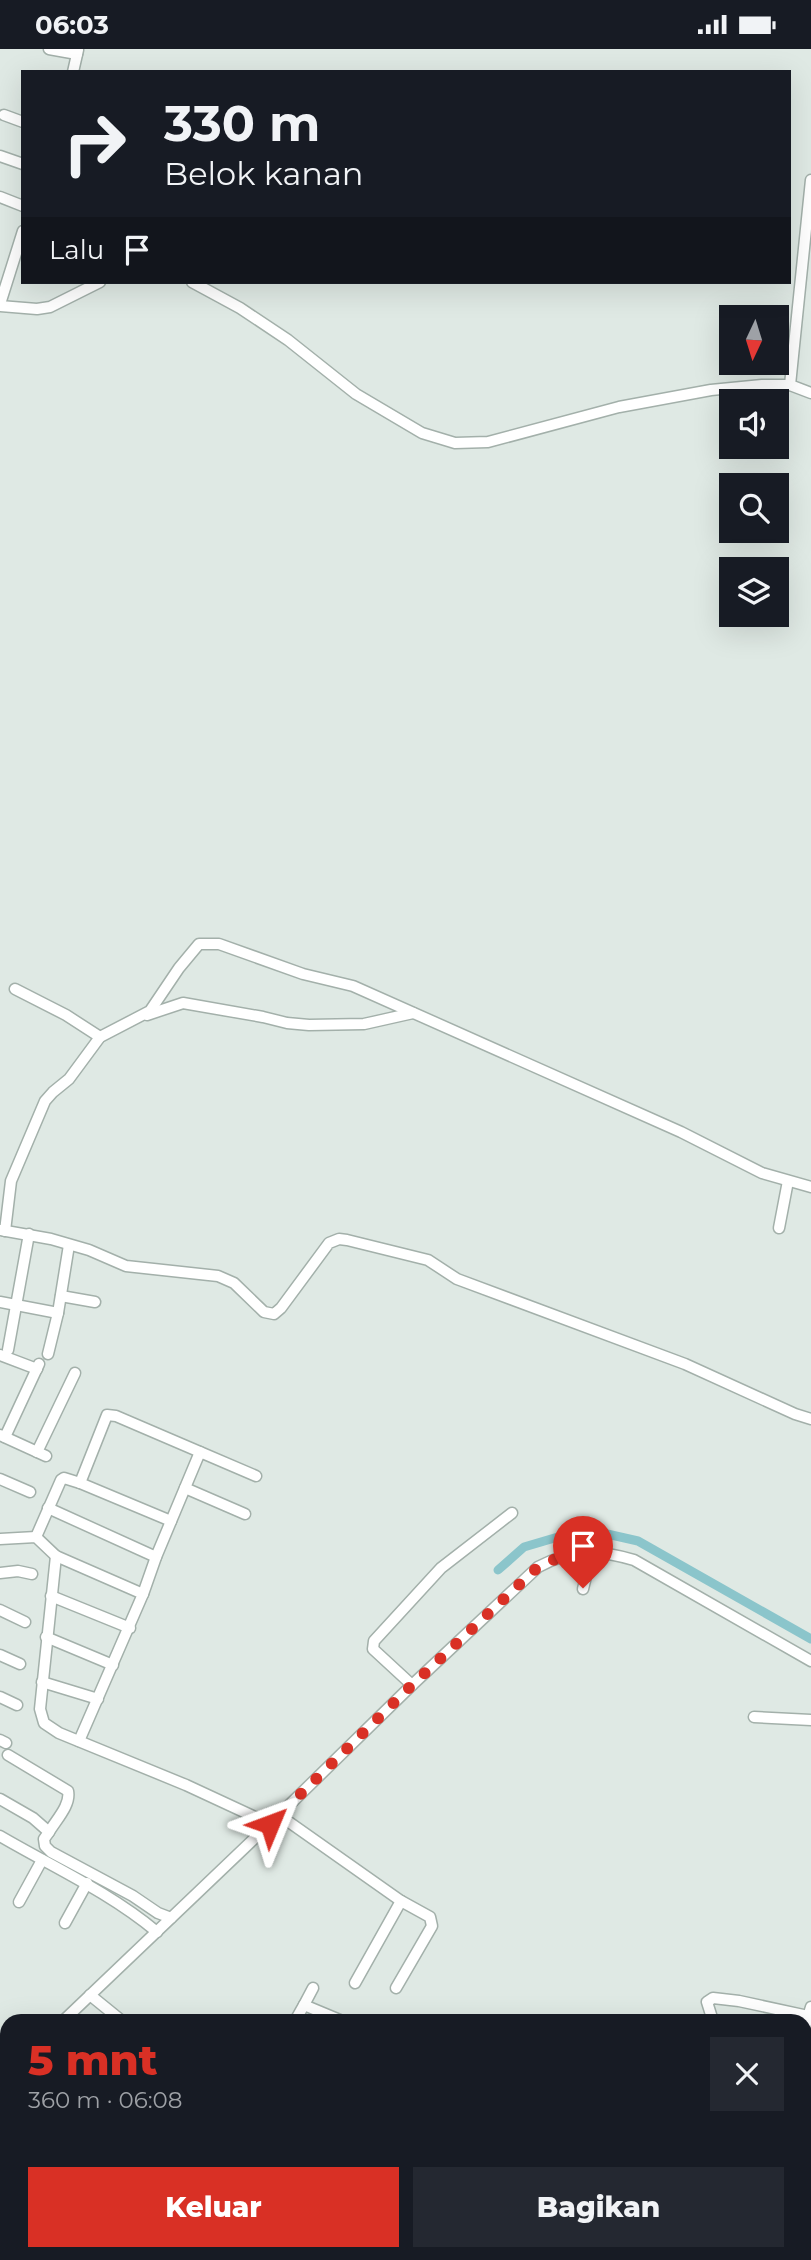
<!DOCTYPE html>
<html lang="id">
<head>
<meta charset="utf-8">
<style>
	body { margin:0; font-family:Montserrat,sans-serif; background:#242831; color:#f1f3f6; height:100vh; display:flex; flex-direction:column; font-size:26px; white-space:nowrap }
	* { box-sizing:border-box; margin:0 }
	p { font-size:23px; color:#9ea1a6 }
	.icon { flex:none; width:38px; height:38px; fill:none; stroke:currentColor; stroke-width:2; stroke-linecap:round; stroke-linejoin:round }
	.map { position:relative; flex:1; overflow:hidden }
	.side { position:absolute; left:0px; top:1965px; width:812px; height:247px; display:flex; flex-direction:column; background:#171b24; border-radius:21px 21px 0 0; box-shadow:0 7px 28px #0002 }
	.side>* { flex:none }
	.banner { position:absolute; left:21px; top:21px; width:770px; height:214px; border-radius:0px; box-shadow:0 7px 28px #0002; background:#171b24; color:#f1f3f6; overflow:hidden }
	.needle { width:46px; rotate:184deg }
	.fabs { position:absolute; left:719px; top:256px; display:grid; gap:14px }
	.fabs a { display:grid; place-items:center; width:70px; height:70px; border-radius:0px; background:#171b24; box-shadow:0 7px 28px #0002; font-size:35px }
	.pin { position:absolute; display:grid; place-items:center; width:60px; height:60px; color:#fff; margin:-72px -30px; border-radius:50% 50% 50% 0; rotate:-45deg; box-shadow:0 0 7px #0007 }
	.pin .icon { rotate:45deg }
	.me { position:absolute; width:77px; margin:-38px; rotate:46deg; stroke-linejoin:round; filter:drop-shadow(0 0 5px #0008) }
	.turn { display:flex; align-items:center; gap:24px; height:147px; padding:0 28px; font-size:32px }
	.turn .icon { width:91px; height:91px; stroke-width:2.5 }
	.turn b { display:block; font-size:49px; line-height:60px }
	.then { display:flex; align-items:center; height:66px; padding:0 28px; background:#0003; gap:14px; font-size:26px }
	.round { display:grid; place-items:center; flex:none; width:74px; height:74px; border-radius:0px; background:#242831 }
	.overview { display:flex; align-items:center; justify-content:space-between; height:119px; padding:0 28px }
	h1 { font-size:42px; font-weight:800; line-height:52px; color:#d93025 }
	.primary-button { display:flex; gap:14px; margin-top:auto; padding:14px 28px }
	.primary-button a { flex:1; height:80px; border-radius:0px; background:#d93025; color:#fff; font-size:28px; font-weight:800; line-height:80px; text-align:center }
	.primary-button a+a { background:#242831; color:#f1f3f6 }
	.status { display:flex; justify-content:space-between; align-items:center; height:49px; padding:0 35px; background:#171b24; direction:ltr }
	.status svg { height:19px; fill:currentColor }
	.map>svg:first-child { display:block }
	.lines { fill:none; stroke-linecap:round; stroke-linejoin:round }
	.canal { stroke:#8bc5cb; stroke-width:9 }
	.minor-casing { stroke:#a3b0aa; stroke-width:13 }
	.minor { stroke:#fff; stroke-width:10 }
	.route { stroke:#d93025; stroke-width:12; stroke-dasharray:0 21.6 }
</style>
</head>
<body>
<div class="status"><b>06:03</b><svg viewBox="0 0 49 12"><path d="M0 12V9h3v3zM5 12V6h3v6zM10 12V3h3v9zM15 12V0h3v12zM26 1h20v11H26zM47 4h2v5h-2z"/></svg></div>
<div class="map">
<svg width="811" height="2211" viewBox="0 0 811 2211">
	<rect width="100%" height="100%" fill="#dfe9e4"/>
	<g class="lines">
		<path class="canal" d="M498,1521L524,1498L585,1480L638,1492L811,1590"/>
		<defs>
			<g id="minor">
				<path d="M49,0L77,5"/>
				<path d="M73,23L78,1"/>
				<path d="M4,66L23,73"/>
				<path d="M0,107L23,115"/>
				<path d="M811,131L790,336L811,344"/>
				<path d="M0,148L23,157"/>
				<path d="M192,233L240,259L288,291L356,345L422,384L455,394L488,393L619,358L711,341L762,336H790"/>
				<path d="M0,255L23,182"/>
				<path d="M0,257L37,260L50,258L100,233"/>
				<path d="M15,940L66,966L100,988"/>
				<path d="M147,966L183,954L263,968L287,974L309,976L364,975L413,964"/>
				<path d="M779,1179L788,1132"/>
				<path d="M0,1181L51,1190L89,1201L126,1217L218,1227L234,1234L264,1263L274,1265L281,1259L329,1194L339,1190L347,1191L428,1211L457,1230L685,1315L795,1365L811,1370"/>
				<path d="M5,1182L11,1132L45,1052L53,1043L69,1030L100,988L150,962L179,919L199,895H219L303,925L353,937L681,1083L762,1124L811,1138"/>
				<path d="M61,1247L95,1253"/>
				<path d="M0,1253L58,1264"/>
				<path d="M8,1301L29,1185"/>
				<path d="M48,1305L58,1264L69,1196"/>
				<path d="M0,1306L37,1320"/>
				<path d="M0,1386L46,1407"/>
				<path d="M5,1388L39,1315"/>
				<path d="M37,1403L75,1324"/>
				<path d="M0,1430L30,1443"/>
				<path d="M80,1434L107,1366L116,1367L200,1403"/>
				<path d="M185,1439L245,1465"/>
				<path d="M48,1459L156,1508"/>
				<path d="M36,1488L61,1431L64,1429L80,1434L171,1472"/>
				<path d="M0,1490L36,1488L56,1507L143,1545L79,1692"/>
				<path d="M56,1507L40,1660L44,1674L59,1684L186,1736L270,1775"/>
				<path d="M0,1524L18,1522L32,1525"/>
				<path d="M583,1540L592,1503"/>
				<path d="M143,1545L156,1508L200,1403L256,1427"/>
				<path d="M51,1547L130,1579"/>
				<path d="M0,1561L25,1573"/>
				<path d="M46,1588L113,1616"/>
				<path d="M0,1606L20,1615"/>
				<path d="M42,1633L98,1650"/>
				<path d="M412,1636L373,1600L374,1592L441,1519L512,1464"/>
				<path d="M0,1648L17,1656"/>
				<path d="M754,1668L811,1671"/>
				<path d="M0,1691L6,1694"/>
				<path d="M8,1706L68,1742C71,1756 56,1771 49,1783"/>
				<path d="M0,1750L33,1769L49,1783L44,1790L45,1797L51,1803L133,1847L158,1864L171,1869"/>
				<path d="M279,1766L401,1852L430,1868L432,1877L396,1939"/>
				<path d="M0,1787C53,1818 109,1843 157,1883"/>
				<path d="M19,1853L42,1811"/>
				<path d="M65,1874L87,1834"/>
				<path d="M355,1934L401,1852"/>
				<path d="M90,1946L122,1972"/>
				<path d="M304,1956L313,1939"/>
				<path d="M63,1972L279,1766L412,1636L538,1518C572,1500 597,1500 634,1511L811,1612"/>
				<path d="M295,1972L304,1956L340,1971"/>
				<path d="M713,1972L707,1953L713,1949L739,1952L808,1967"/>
				<path d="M805,1978L811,1958"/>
				<path d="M805,2025L811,2026"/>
				<path d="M0,2033L7,2026"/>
				<path d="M805,2161H811"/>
				<path d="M314,2211L316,2205"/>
				<path d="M402,2211V2205"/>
				<path d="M443,2211V2205"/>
				<path d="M484,2211L485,2205"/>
				<path d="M529,2211L530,2205"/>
				<path d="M554,2211L555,2205"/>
				<path d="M608,2211L609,2205"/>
				<path d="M654,2211L655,2205"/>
				<path d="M749,2211L754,2205"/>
			</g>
		</defs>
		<use href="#minor" class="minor-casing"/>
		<use href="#minor" class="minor"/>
	</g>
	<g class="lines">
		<path class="route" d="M270,1775L412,1636L538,1518C556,1509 571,1503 592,1503L583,1539"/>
	</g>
</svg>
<div class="fabs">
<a><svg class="needle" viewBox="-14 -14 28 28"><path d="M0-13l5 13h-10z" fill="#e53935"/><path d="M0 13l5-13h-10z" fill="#9ea1a6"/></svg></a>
<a><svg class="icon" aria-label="sound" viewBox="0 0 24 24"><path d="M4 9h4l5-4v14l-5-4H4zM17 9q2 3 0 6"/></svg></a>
<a><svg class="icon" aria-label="search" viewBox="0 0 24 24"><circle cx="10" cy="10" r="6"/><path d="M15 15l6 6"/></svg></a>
<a><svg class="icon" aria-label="layers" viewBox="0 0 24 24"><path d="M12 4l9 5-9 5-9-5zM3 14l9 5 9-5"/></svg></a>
</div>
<div class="pin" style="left:583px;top:1539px;background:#d93025"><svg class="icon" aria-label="arrive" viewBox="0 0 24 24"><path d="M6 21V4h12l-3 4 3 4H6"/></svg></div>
<svg class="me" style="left:270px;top:1775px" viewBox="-20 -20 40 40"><path d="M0-17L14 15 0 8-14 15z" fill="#d93025" stroke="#fff" stroke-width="4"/></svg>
<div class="banner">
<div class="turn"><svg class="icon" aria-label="right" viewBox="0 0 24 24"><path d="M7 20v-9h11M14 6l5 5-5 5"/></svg><div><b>330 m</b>Belok kanan</div></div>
<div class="then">Lalu<svg class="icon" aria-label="arrive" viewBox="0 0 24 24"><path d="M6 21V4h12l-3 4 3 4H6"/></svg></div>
</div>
<section class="side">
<div class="overview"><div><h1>5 mnt</h1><p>360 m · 06:08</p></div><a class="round"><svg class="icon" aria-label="close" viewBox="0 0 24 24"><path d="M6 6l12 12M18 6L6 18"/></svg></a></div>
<div class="primary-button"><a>Keluar</a><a>Bagikan</a></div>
</section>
</div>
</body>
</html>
